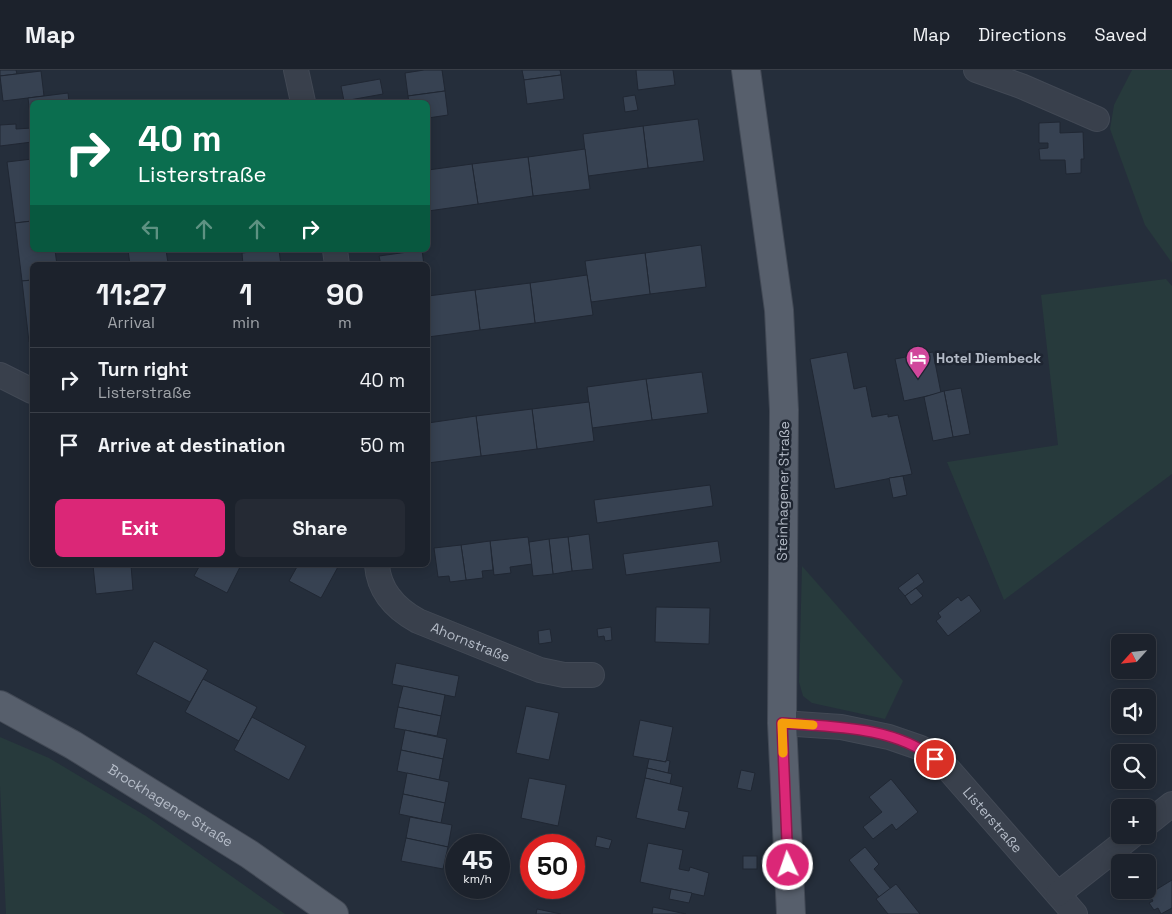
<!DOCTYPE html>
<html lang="en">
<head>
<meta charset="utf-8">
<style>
	body { margin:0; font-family:"Space Grotesk",sans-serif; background:#252a34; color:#f1f3f6; height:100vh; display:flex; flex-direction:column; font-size:19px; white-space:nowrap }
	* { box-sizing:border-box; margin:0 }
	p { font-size:16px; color:#a0a4a9 }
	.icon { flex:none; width:28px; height:28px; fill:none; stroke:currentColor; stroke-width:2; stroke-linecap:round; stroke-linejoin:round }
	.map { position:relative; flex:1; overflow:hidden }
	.panel { position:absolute; left:30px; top:192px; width:400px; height:305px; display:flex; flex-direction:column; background:#1c222c; border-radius:8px; box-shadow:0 2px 12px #0003,0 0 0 1px #3a3f48 }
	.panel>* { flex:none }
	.guide { position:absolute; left:30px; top:30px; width:400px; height:152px; border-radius:8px; box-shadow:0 2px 12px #0003,0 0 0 1px #3a3f48; background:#0b6e4f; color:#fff; overflow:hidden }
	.needle { width:32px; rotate:243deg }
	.tools { position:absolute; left:1111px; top:564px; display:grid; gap:10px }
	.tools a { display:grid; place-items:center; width:45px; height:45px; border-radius:8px; background:#1c222c; box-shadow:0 2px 12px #0003,0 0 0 1px #3a3f48; font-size:25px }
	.speed { position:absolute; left:445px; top:764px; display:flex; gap:10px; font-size:25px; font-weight:700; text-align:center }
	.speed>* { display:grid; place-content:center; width:65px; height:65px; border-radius:50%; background:#1c222c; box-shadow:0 2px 12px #0003,0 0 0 1px #3a3f48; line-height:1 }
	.speed small { font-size:12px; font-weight:400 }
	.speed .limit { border:8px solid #d22; background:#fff; color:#111 }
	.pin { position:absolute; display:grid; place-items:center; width:42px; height:42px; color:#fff; margin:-21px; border:2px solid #fff; border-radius:50%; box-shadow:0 1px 5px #0007 }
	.me { position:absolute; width:55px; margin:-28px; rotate:357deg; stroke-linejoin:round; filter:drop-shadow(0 0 4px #0008) }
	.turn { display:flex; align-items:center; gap:18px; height:105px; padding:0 25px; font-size:22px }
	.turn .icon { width:65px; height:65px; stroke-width:2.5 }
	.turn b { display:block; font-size:35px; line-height:42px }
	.lanes { display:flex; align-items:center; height:48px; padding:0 25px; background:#0003; justify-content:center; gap:25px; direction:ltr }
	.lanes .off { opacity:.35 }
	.eta { display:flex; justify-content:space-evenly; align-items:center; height:85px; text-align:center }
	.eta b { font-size:30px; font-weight:700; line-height:35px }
	.cta { display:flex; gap:10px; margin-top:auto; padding:10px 25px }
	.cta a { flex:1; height:58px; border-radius:8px; background:#db2777; color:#fff; font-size:20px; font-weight:700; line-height:58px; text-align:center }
	.cta a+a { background:#252a34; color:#f1f3f6 }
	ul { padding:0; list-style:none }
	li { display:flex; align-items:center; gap:15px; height:65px; padding:0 25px; border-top:1px solid #3a3f48 }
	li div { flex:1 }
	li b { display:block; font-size:19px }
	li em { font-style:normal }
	header { display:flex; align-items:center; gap:30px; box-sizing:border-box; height:70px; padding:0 25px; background:#1c222c; border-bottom:1px solid #3a3f48 }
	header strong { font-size:24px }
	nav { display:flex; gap:28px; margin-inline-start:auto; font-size:18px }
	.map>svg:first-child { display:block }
	.green { fill:#273a3c }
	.building { fill:#374252; stroke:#202733 }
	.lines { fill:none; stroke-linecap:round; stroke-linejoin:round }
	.minor-casing { stroke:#424955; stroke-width:26 }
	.major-casing { stroke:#424955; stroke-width:30 }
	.minor { stroke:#39404c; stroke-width:24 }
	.major { stroke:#575f6c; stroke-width:28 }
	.route-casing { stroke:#8e194d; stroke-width:12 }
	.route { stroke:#db2777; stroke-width:9 }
	.slow { stroke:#f59e0b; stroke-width:9 }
	.labels { text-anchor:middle; stroke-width:5; stroke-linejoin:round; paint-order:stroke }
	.poi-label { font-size:14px; font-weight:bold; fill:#b4bbc7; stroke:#1e2531; text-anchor:start }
	.street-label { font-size:14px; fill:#b4bbc7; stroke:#1e2531 }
</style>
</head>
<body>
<header>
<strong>Map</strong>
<nav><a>Map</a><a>Directions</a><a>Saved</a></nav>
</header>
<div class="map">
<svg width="1172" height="844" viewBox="0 0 1172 844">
	<rect width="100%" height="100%" fill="#252e3b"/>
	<g class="green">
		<path d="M1132,0H1172V193L1145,155L1110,59L1114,35Z"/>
		<path d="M1166,209L1172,216V404L1004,530L947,392L1058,375L1041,225Z"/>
		<path d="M802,496L903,611L885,649L812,633L803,626L799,612Z"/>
		<path d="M0,667L49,688L146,746L285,844H6L0,716Z"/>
	</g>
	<g class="building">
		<path d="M0,0H16L17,4L0,6Z"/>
		<path d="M424,0H442L445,21L408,26L405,3Z"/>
		<path d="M522,0H560L561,5L524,10Z"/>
		<path d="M636,0H673L675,15L638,20Z"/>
		<path d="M41,1L44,26L3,31L0,6Z"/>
		<path d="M561,5L564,29L527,34L524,10Z"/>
		<path d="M380,9L383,24L344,31L341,16Z"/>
		<path d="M445,21L448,45L428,48V32H409L408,26Z"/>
		<path d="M68,23L69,32H32V53H31L28,28Z"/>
		<path d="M635,25L638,40L625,42L623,27Z"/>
		<path d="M698,49L704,91L648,98L643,56Z"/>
		<path d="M1060,52V63L1083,62L1084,89H1081V103L1066,104L1065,90H1040L1039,79L1048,78V73H1039V53Z"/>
		<path d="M16,54V59L32,58V72L0,76V55Z"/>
		<path d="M643,56L648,98L588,106L583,64Z"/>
		<path d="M585,79L590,119L533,126L528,87Z"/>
		<path d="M528,87L533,126L478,134L472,94Z"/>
		<path d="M32,89V151L15,153L7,92Z"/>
		<path d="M472,94L478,134L428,141V100Z"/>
		<path d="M32,151V180H55L57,195H32V210L22,211L15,153Z"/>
		<path d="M701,175L706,217L650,224L645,183Z"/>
		<path d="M128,180H166L168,193L130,195Z"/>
		<path d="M265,180H279L281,195H243L242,183Z"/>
		<path d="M422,180L424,195H381L379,186Z"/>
		<path d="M645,183L650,224L591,232L585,191Z"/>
		<path d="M587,205L593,245L535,253L530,213Z"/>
		<path d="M32,210V271L29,272L22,211Z"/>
		<path d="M530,213L535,253L480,260L475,220Z"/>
		<path d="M475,220L480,260L428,267V226Z"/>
		<path d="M847,282L854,319L866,316L872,347L888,344V347L898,345L912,404L835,419L810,289Z"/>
		<path d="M933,282L941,323L904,331L895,289Z"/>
		<path d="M702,302L708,343L652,350L646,309Z"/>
		<path d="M646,309L652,350L592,358L587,317Z"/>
		<path d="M961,318L970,364L953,367L944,321Z"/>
		<path d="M944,321L953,367L933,371L924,327Z"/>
		<path d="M589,332L594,371L537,379L532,339Z"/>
		<path d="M532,339L537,379L481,386L476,346Z"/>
		<path d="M476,346L481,386L428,393V353Z"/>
		<path d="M903,406L907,425L893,428L889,408Z"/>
		<path d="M710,415L713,436L597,453L594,430Z"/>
		<path d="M589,464L593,499L572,501L568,467Z"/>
		<path d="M528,467L532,494L510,497L511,503L494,505L490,471Z"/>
		<path d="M568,467L572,501L553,504L549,469Z"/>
		<path d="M549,469L553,504L533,506L529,472Z"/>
		<path d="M490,471L493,500L482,501L483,508L466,510L461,475Z"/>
		<path d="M718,471L721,492L626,505L623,484Z"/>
		<path d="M461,475L466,510L450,512L449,506L438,507L434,478Z"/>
		<path d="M93,495H131L133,520L96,524Z"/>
		<path d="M200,495H241L227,523L194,506Z"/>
		<path d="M298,495H339L321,528L289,511Z"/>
		<path d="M918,503L924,512L905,526L898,518Z"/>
		<path d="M916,518L923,526L911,535L905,526Z"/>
		<path d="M969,525L981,541L948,566L936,551L941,547L938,543L958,527L961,531Z"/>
		<path d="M656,537L710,538L709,574L655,572Z"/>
		<path d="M611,557L612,570L605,571L604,566L598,567L597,559Z"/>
		<path d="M550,559L552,572L539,574L538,561Z"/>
		<path d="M154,571L208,600L190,632L136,604Z"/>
		<path d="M396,593L459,606L455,627L392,614Z"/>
		<path d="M203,609L257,637L239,671L185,642Z"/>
		<path d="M403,616L445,625L441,646L398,637Z"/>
		<path d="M526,636L559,643L549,690L516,683Z"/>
		<path d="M398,637L441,646L437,666L394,658Z"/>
		<path d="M252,647L306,676L289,710L234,680Z"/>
		<path d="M640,650L673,657L666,692L633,686Z"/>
		<path d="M405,660L447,669L443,689L401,680Z"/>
		<path d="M401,680L443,689L439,710L397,701Z"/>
		<path d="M649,689L666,692V690L670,691L668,703L647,698Z"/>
		<path d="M647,698L672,704L670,714L645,708Z"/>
		<path d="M741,700L755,703L751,721L737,718Z"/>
		<path d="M407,703L449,712L445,733L403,724Z"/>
		<path d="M529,708L566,715L558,756L521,748Z"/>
		<path d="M645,708L683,717L678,740L689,742L685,759L636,748Z"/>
		<path d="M891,709L918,742L896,760L892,754L873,769L863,757L882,742L869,727Z"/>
		<path d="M403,724L445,733L441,753L399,744Z"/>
		<path d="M410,747L452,755L448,777L406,768Z"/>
		<path d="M597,766L612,770L609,779L595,776Z"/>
		<path d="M406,768L448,777L443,799L401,791Z"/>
		<path d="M648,773L683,780L679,799L689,801L690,797L709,803L704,826L640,812Z"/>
		<path d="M865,777L879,794L874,799L891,819L880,828L849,790Z"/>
		<path d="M531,783V816L524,814Z"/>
		<rect x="743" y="786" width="14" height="13"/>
		<path d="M1172,810V838L1161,844L1158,838L1154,840L1149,833L1153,831L1149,824Z"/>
		<path d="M896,814L920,844H888L876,829Z"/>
		<path d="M671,819L692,823L689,833L669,829Z"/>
		<path d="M653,837L686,844H652Z"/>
		<path d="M537,839L561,844H536Z"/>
	</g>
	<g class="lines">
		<defs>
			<g id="minor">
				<path d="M296,0L303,32"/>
				<path d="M976,0L1021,16L1097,49"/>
				<path d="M335,180L337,195"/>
				<path d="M0,305L32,321"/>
				<path id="s1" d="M377,495C379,521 396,539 418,551L540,600L564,605H592"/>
				<path id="s2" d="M782,653L841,657L889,667L921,678L949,700L1075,844"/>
				<path d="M1148,753L1172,734"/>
				<path d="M1058,824L1133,765"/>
			</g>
			<g id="major">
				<path d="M746,0L779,240L784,340L782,653L791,844"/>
				<path id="s3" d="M0,635L73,675L249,784L334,844"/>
			</g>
		</defs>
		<use href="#minor" class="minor-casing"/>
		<use href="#major" class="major-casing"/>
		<use href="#minor" class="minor"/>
		<use href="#major" class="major"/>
	</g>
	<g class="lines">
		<defs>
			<path id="route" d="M788,795L782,653C833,657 893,656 935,689"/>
		</defs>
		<use href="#route" class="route-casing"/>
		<use href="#route" class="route"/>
		<path class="slow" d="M783,683L782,653L813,655"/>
	</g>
	<defs>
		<symbol id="hotel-pin" viewBox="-11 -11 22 30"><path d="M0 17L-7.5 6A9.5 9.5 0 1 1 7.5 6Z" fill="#d1479c" stroke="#1e2531"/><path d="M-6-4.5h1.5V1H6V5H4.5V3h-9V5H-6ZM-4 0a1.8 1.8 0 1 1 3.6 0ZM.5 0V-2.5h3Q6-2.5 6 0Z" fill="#fff"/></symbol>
	</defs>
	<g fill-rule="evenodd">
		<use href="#hotel-pin" x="904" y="274" width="28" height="38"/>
	</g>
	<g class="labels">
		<g class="poi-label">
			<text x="936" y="293">Hotel Diembeck</text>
		</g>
		<g class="street-label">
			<text transform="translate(783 421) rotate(-89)" y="5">Steinhagener Straße</text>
			<text dy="5" stroke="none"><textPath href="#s1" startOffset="129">Ahornstraße</textPath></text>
			<text dy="5" stroke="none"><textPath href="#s3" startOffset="198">Brockhagener Straße</textPath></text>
			<text dy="5" stroke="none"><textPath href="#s2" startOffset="244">Listerstraße</textPath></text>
		</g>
	</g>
</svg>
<div class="tools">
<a><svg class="needle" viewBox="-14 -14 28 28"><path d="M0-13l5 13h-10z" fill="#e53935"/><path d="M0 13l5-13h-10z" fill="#a0a4a9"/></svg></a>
<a><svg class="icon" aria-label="sound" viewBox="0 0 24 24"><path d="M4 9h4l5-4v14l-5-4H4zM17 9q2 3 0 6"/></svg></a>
<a><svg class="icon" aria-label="search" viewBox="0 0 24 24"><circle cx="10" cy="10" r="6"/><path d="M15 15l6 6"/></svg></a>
<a>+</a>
<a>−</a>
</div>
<div class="speed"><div>45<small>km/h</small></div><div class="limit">50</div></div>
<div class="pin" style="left:935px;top:689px;background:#d93025"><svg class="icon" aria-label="arrive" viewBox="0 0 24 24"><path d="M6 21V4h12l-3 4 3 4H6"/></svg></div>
<svg class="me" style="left:788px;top:795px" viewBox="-20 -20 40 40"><circle r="17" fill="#db2777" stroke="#fff" stroke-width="3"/><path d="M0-11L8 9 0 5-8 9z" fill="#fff"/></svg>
<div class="guide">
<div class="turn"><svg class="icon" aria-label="right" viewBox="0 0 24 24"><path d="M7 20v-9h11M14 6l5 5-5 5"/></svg><div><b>40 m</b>Listerstraße</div></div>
<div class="lanes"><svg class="icon off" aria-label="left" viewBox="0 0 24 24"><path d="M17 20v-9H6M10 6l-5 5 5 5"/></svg><svg class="icon off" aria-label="ahead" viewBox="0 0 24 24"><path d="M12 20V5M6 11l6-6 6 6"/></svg><svg class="icon off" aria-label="ahead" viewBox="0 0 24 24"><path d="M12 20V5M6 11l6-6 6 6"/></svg><svg class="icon" aria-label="right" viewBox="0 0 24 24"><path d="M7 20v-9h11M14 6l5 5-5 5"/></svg></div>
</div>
<section class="panel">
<div class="eta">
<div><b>11:27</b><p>Arrival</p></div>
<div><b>1</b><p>min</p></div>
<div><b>90</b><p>m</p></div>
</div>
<ul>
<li><svg class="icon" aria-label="right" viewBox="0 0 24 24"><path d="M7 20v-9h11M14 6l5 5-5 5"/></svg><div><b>Turn right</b><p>Listerstraße</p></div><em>40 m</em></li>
<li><svg class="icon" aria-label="arrive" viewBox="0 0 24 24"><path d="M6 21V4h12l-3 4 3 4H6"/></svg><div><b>Arrive at destination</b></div><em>50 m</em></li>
</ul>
<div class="cta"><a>Exit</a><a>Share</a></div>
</section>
</div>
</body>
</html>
